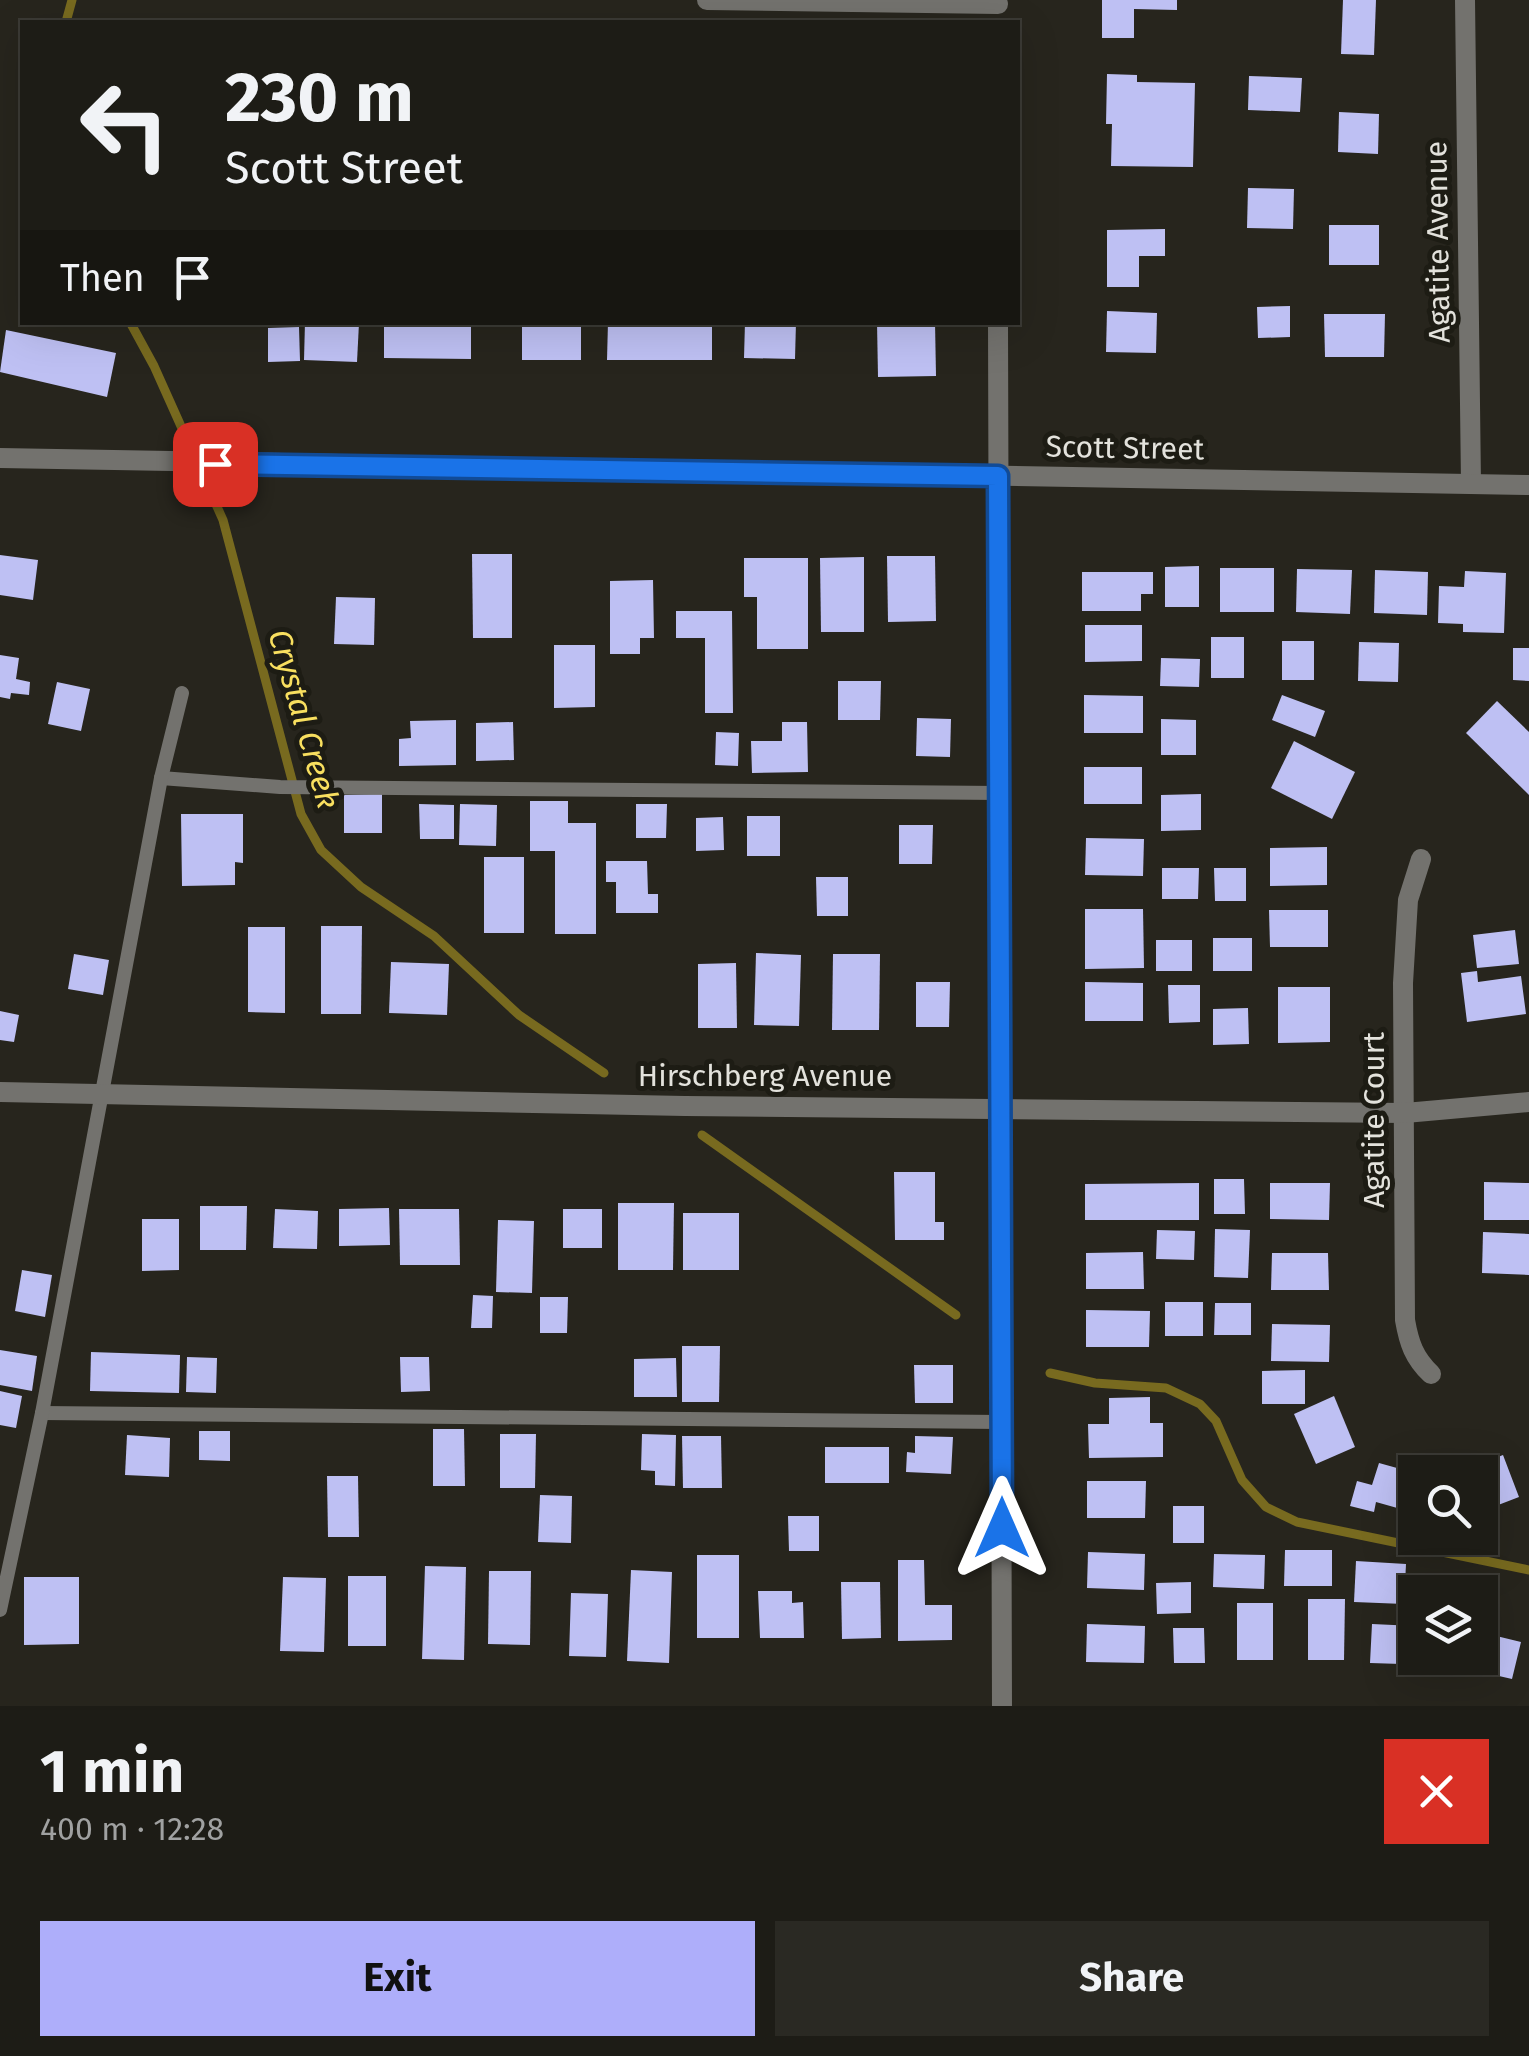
<!DOCTYPE html>
<html lang="en">
<head>
<meta charset="utf-8">
<style>
	body { margin:0; font-family:"Fira Sans",sans-serif; background:#2a2923; color:#f1f3f6; height:100vh; display:flex; flex-direction:column; font-size:38px; white-space:nowrap }
	* { box-sizing:border-box; margin:0 }
	p { font-size:32px; color:#a0a1a1 }
	.icon { flex:none; width:55px; height:55px; fill:none; stroke:currentColor; stroke-width:2; stroke-linecap:round; stroke-linejoin:round }
	.map { position:relative; height:1706px; overflow:hidden }
	.sheet { display:flex; flex-direction:column; background:#1d1c16; flex:1 }
	.sheet>* { flex:none }
	.top-card { position:absolute; left:20px; top:20px; width:1000px; height:305px; border-radius:0px; box-shadow:0 10px 40px #0002,0 0 0 2px #3b3a35; background:#1d1c16; color:#f1f3f6; overflow:hidden }
	.tools { position:absolute; left:1398px; top:1455px; display:grid; gap:20px }
	.tools a { display:grid; place-items:center; width:100px; height:100px; border-radius:0px; background:#1d1c16; box-shadow:0 10px 40px #0002,0 0 0 2px #3b3a35; font-size:50px }
	.pin { position:absolute; display:grid; place-items:center; width:85px; height:85px; color:#fff; margin:-42px; border-radius:20px; box-shadow:0 5px 15px #0006 }
	.me { position:absolute; width:110px; margin:-55px; rotate:0deg; stroke-linejoin:round; filter:drop-shadow(0 0 8px #0008) }
	.turn { display:flex; align-items:center; gap:35px; height:210px; padding:0 40px; font-size:45px }
	.turn .icon { width:130px; height:130px; stroke-width:2.5 }
	.turn b { display:block; font-size:70px; line-height:85px }
	.then { display:flex; align-items:center; height:95px; padding:0 40px; background:#0003; gap:20px; font-size:38px }
	.round { display:grid; place-items:center; flex:none; width:105px; height:105px; border-radius:0px; background:#2a2923 }
	.headline { display:flex; align-items:center; justify-content:space-between; height:170px; padding:0 40px }
	h1 { font-size:60px; font-weight:700; line-height:75px }
	.action { display:flex; gap:20px; margin-top:auto; padding:20px 40px }
	.action a { flex:1; height:115px; border-radius:0px; background:#aeaefa; color:#111; font-size:40px; font-weight:700; line-height:115px; text-align:center }
	.action a+a { background:#2a2923; color:#f1f3f6 }
	.map>svg:first-child { display:block }
	.lines { fill:none; stroke-linecap:round; stroke-linejoin:round }
	.stream { stroke:#786a1f; stroke-width:9 }
	.building { fill:#bec0f3 }
	.lane { stroke:#73726e; stroke-width:14 }
	.street { stroke:#73726e; stroke-width:20 }
	.route-casing { stroke:#114b97; stroke-width:25 }
	.route { stroke:#1a73e8; stroke-width:18 }
	.labels { text-anchor:middle; stroke-width:10; stroke-linejoin:round; paint-order:stroke }
	.street-label { font-size:30px; fill:#e3e2dc; stroke:#1d1c14 }
	.water-label { font-size:32px; font-style:italic; fill:#f8df5f; stroke:#1d1c14 }
</style>
</head>
<body>
<div class="map">
<svg width="1529" height="1706" viewBox="0 0 1529 1706">
	<rect width="100%" height="100%" fill="#27251d"/>
	<g class="lines">
		<g class="stream">
			<path d="M66,22L72,0"/>
			<path d="M130,322L154,366L223,520L301,814L321,850L361,887L434,936L519,1015L604,1073"/>
			<path d="M702,1135L956,1315"/>
			<path d="M1050,1373L1095,1383L1166,1388L1200,1404L1216,1421L1242,1480L1266,1507L1297,1522L1529,1570"/>
		</g>
	</g>
	<g class="building">
		<path d="M1102,0H1177V10L1134,9V38H1102Z"/>
		<path d="M1343,0H1376L1374,55L1341,54Z"/>
		<path d="M1107,74L1137,75V82L1195,83L1193,167L1111,166L1112,124H1106Z"/>
		<path d="M1249,76L1302,78L1300,112L1248,110Z"/>
		<path d="M1339,112L1379,114L1378,154L1338,152Z"/>
		<path d="M1248,188L1294,189L1293,229L1247,228Z"/>
		<rect x="1329" y="225" width="50" height="40"/>
		<path d="M1165,229V256H1139V287H1107V230Z"/>
		<path d="M1290,306V337L1258,338L1257,307Z"/>
		<path d="M1107,311L1157,313L1156,353L1106,352Z"/>
		<path d="M1324,314H1385L1384,357H1325Z"/>
		<path d="M305,322L359,323L357,362L304,360Z"/>
		<path d="M384,322H471V359L384,358Z"/>
		<rect x="522" y="322" width="59" height="38"/>
		<path d="M608,322H712V360H607Z"/>
		<path d="M745,322H796L795,359L744,358Z"/>
		<path d="M877,322H935L936,376L878,377Z"/>
		<path d="M299,327L300,361L268,362V328Z"/>
		<path d="M6,330L116,353L107,397L0,372Z"/>
		<path d="M472,554H512V638H473Z"/>
		<path d="M0,555L38,560L33,600L0,595Z"/>
		<path d="M887,556H935L936,621L888,622Z"/>
		<path d="M864,557V632H821L820,558Z"/>
		<path d="M744,558H808V649H757V597H744Z"/>
		<path d="M1199,566V607H1165V567Z"/>
		<rect x="1220" y="568" width="54" height="44"/>
		<path d="M1297,569L1352,570L1350,614L1296,612Z"/>
		<path d="M1375,570L1428,572L1427,615L1374,613Z"/>
		<path d="M1465,571L1506,573L1504,633L1463,632V624L1438,623L1439,586L1464,587Z"/>
		<path d="M1082,572H1153V594H1141V611H1082Z"/>
		<path d="M653,580L654,638H640V654H610V581Z"/>
		<path d="M336,597L375,598L374,645L334,644Z"/>
		<path d="M676,611H732L733,713H705V638H676Z"/>
		<path d="M1085,625H1142V661L1085,662Z"/>
		<rect x="1211" y="637" width="33" height="41"/>
		<rect x="1282" y="641" width="32" height="39"/>
		<path d="M1359,642L1399,643L1398,682L1358,681Z"/>
		<path d="M554,645H595V707L554,708Z"/>
		<path d="M1513,648H1529V681L1513,680Z"/>
		<path d="M0,655L19,658L16,679L30,682L29,695L11,693L10,699L0,697Z"/>
		<path d="M1161,658L1200,659L1199,687L1160,686Z"/>
		<path d="M838,681H881L880,720H838Z"/>
		<path d="M57,682L90,689L81,731L48,724Z"/>
		<path d="M1084,695L1143,696V733H1084Z"/>
		<path d="M1282,695L1325,711L1315,737L1272,720Z"/>
		<path d="M1497,701L1529,732V795L1466,733Z"/>
		<path d="M917,718L951,719L950,757L916,756Z"/>
		<path d="M1161,719L1196,720V755H1161Z"/>
		<path d="M456,720V765L399,766V739L411,738L410,721Z"/>
		<path d="M513,722L514,760L476,761V723Z"/>
		<path d="M782,722H807L808,772L752,773L751,741H782Z"/>
		<path d="M716,732L739,733L738,766L715,765Z"/>
		<path d="M1294,741L1355,772L1332,819L1271,788Z"/>
		<rect x="1084" y="767" width="58" height="37"/>
		<path d="M382,794V833H344V795Z"/>
		<path d="M1201,794V830L1161,831V795Z"/>
		<path d="M530,801H568V823H596V934H555V851H530Z"/>
		<path d="M419,804L454,805V839H420Z"/>
		<path d="M460,804L497,805L496,846L459,845Z"/>
		<path d="M636,804H667L666,838H636Z"/>
		<path d="M181,814H243V863L235,862V885L182,886Z"/>
		<rect x="747" y="816" width="33" height="40"/>
		<path d="M723,817L724,850L696,851V818Z"/>
		<path d="M899,825H933L932,864H899Z"/>
		<path d="M1086,838L1144,839L1143,876L1085,875Z"/>
		<path d="M1327,847V885L1270,886V848Z"/>
		<rect x="484" y="857" width="40" height="76"/>
		<path d="M606,861H647L648,894H658V913H616V882H606Z"/>
		<path d="M1162,868H1199L1198,899H1162Z"/>
		<path d="M1214,868H1246V901H1215Z"/>
		<path d="M816,877H848V916H817Z"/>
		<path d="M1085,909H1143L1144,968L1085,969Z"/>
		<path d="M1269,910H1328V947H1270Z"/>
		<path d="M321,926H362L361,1014H321Z"/>
		<path d="M248,927H285V1013L248,1012Z"/>
		<path d="M1515,930L1519,964L1477,968L1473,935Z"/>
		<rect x="1213" y="938" width="39" height="33"/>
		<rect x="1156" y="940" width="36" height="31"/>
		<path d="M756,953L801,955L799,1026L754,1025Z"/>
		<path d="M74,954L109,960L103,995L68,989Z"/>
		<path d="M833,954H880L879,1030H832Z"/>
		<path d="M391,962L449,964L447,1015L389,1013Z"/>
		<path d="M736,963L737,1028H698V964Z"/>
		<path d="M1477,971L1478,982L1521,976L1526,1014L1467,1022L1461,973Z"/>
		<path d="M916,982H950L949,1027H916Z"/>
		<path d="M1085,982L1143,983V1021H1085Z"/>
		<path d="M1168,985H1200V1022L1169,1023Z"/>
		<path d="M1278,987H1330V1042L1278,1043Z"/>
		<path d="M1248,1008L1249,1044L1213,1045V1009Z"/>
		<path d="M0,1011L19,1015L14,1042L0,1040Z"/>
		<path d="M894,1172H935V1222H944V1240H895Z"/>
		<path d="M1214,1179H1244L1245,1214H1214Z"/>
		<path d="M1484,1182L1529,1183V1220H1484Z"/>
		<path d="M1199,1183V1220H1085V1184Z"/>
		<path d="M1270,1183H1330L1329,1220L1270,1219Z"/>
		<path d="M618,1203H674L673,1270H618Z"/>
		<path d="M200,1206H247L246,1250H200Z"/>
		<path d="M389,1208L390,1245L339,1246V1209Z"/>
		<path d="M275,1209L318,1211L317,1249L273,1248Z"/>
		<path d="M399,1209H459L460,1265H400Z"/>
		<rect x="563" y="1209" width="39" height="39"/>
		<rect x="683" y="1213" width="56" height="57"/>
		<path d="M142,1219H179V1270L142,1271Z"/>
		<path d="M498,1220L534,1221L532,1293L496,1292Z"/>
		<path d="M1215,1229L1250,1230L1248,1278L1214,1277Z"/>
		<path d="M1157,1230L1195,1231L1194,1260L1156,1259Z"/>
		<path d="M1483,1232L1529,1234V1275L1482,1273Z"/>
		<path d="M1143,1252L1144,1289H1086V1253Z"/>
		<path d="M1272,1253H1328L1329,1290H1271Z"/>
		<path d="M22,1270L52,1275L45,1317L15,1311Z"/>
		<path d="M473,1295L493,1296L492,1328H471Z"/>
		<path d="M540,1297H568L567,1333H540Z"/>
		<rect x="1165" y="1302" width="38" height="34"/>
		<path d="M1215,1303H1251V1335H1214Z"/>
		<path d="M1086,1310L1150,1311L1149,1347H1086Z"/>
		<path d="M1272,1324L1330,1325L1329,1362L1271,1361Z"/>
		<path d="M682,1346H720L719,1402H682Z"/>
		<path d="M0,1350L37,1356L32,1391L0,1385Z"/>
		<path d="M91,1352L180,1355L179,1393L90,1391Z"/>
		<path d="M187,1357L217,1358L216,1393L186,1392Z"/>
		<path d="M400,1357H429L430,1391L401,1392Z"/>
		<path d="M676,1358L677,1397H634V1359Z"/>
		<path d="M914,1365H953V1403H915Z"/>
		<path d="M1305,1370V1404H1262V1371Z"/>
		<path d="M0,1391L22,1396L16,1428L0,1425Z"/>
		<path d="M1334,1396L1355,1447L1316,1464L1294,1414Z"/>
		<path d="M1150,1397V1423H1163V1457L1089,1458L1088,1424H1109V1398Z"/>
		<path d="M433,1429H464L465,1486H433Z"/>
		<path d="M199,1431H230V1461L199,1460Z"/>
		<path d="M500,1434H536L535,1488H500Z"/>
		<path d="M642,1434L676,1435L675,1486L655,1485V1471L641,1470Z"/>
		<path d="M127,1435L170,1438L169,1477L125,1475Z"/>
		<path d="M682,1436H721L722,1488H683Z"/>
		<path d="M915,1436L953,1437L951,1474L906,1472L907,1452L915,1453Z"/>
		<rect x="825" y="1447" width="64" height="36"/>
		<path d="M1503,1455L1519,1497L1480,1512V1472H1460Z"/>
		<path d="M1379,1463L1415,1473V1513L1376,1502L1374,1512L1350,1506L1357,1481L1372,1485Z"/>
		<path d="M327,1476H358L359,1537H328Z"/>
		<path d="M1087,1481H1146L1145,1518H1087Z"/>
		<path d="M540,1495L572,1496L571,1543L538,1542Z"/>
		<rect x="1173" y="1506" width="31" height="37"/>
		<path d="M788,1516H819V1551H789Z"/>
		<path d="M1285,1550H1332V1586H1284Z"/>
		<path d="M1088,1552L1145,1554L1144,1590L1087,1588Z"/>
		<path d="M1214,1554L1265,1555L1264,1589L1213,1587Z"/>
		<rect x="697" y="1555" width="42" height="83"/>
		<path d="M898,1560H924L925,1605H952V1640L898,1641Z"/>
		<path d="M1356,1561L1406,1564L1404,1604L1354,1602Z"/>
		<path d="M425,1566L466,1567L464,1660L422,1659Z"/>
		<path d="M631,1570L672,1572L669,1663L627,1661Z"/>
		<path d="M489,1571H531L530,1645L488,1644Z"/>
		<rect x="348" y="1576" width="38" height="70"/>
		<path d="M24,1577H79V1644L24,1645Z"/>
		<path d="M283,1577L326,1578L324,1652L280,1651Z"/>
		<path d="M841,1582H880L881,1638L842,1639Z"/>
		<path d="M1191,1582V1613L1157,1614L1156,1583Z"/>
		<path d="M758,1591H792V1603L803,1602L804,1638H760Z"/>
		<path d="M571,1593L608,1594L606,1657L569,1656Z"/>
		<path d="M1308,1599H1345L1344,1660H1308Z"/>
		<rect x="1237" y="1603" width="36" height="57"/>
		<path d="M1087,1624L1145,1626L1144,1663L1086,1662Z"/>
		<path d="M1372,1624L1415,1626V1658H1433V1665L1370,1663Z"/>
		<path d="M1173,1628H1204L1205,1663H1174Z"/>
		<path d="M1480,1632L1521,1642L1512,1679L1451,1665L1453,1658H1480Z"/>
	</g>
	<g class="lines">
		<g class="lane">
			<path d="M161,778L280,787L1000,793"/>
			<path d="M42,1413L1001,1422"/>
			<path d="M0,1610L42,1413L161,778L182,693"/>
		</g>
		<g class="street">
			<path d="M707,0L998,4"/>
			<path d="M1465,0L1471,484"/>
			<path d="M998,322L1002,1706"/>
			<path d="M0,458L1529,485"/>
			<path d="M1421,859L1408,900L1403,983L1405,1320C1409,1343 1414,1358 1431,1374"/>
			<path d="M0,1092L685,1106L1405,1113L1529,1102"/>
		</g>
	</g>
	<g class="lines">
		<defs>
			<path id="route" d="M215,464L998,476L1002,1528"/>
		</defs>
		<use href="#route" class="route-casing"/>
		<use href="#route" class="route"/>
	</g>
	<g class="labels">
		<g class="street-label">
			<text transform="translate(1438 242) rotate(-91)" y="10">Agatite Avenue</text>
			<text transform="translate(1125 448) rotate(1)" y="10">Scott Street</text>
			<text x="765" y="1086">Hirschberg Avenue</text>
			<text transform="translate(1374 1120) rotate(-90)" y="10">Agatite Court</text>
		</g>
		<g class="water-label">
			<text transform="translate(304 719) rotate(74)" y="11">Crystal Creek</text>
		</g>
	</g>
</svg>
<div class="tools">
<a><svg class="icon" aria-label="search" viewBox="0 0 24 24"><circle cx="10" cy="10" r="6"/><path d="M15 15l6 6"/></svg></a>
<a><svg class="icon" aria-label="layers" viewBox="0 0 24 24"><path d="M12 4l9 5-9 5-9-5zM3 14l9 5 9-5"/></svg></a>
</div>
<div class="pin" style="left:215px;top:464px;background:#d93025"><svg class="icon" aria-label="arrive" viewBox="0 0 24 24"><path d="M6 21V4h12l-3 4 3 4H6"/></svg></div>
<svg class="me" style="left:1002px;top:1528px" viewBox="-20 -20 40 40"><path d="M0-17L14 15 0 8-14 15z" fill="#1a73e8" stroke="#fff" stroke-width="4"/></svg>
<div class="top-card">
<div class="turn"><svg class="icon" aria-label="left" viewBox="0 0 24 24"><path d="M17 20v-9H6M10 6l-5 5 5 5"/></svg><div><b>230 m</b>Scott Street</div></div>
<div class="then">Then<svg class="icon" aria-label="arrive" viewBox="0 0 24 24"><path d="M6 21V4h12l-3 4 3 4H6"/></svg></div>
</div>
</div>
<section class="sheet">
<div class="headline"><div><h1>1 min</h1><p>400 m · 12:28</p></div><a class="round" style="background:#d93025;color:#fff"><svg class="icon" aria-label="close" viewBox="0 0 24 24"><path d="M6 6l12 12M18 6L6 18"/></svg></a></div>
<div class="action"><a>Exit</a><a>Share</a></div>
</section>
</body>
</html>
